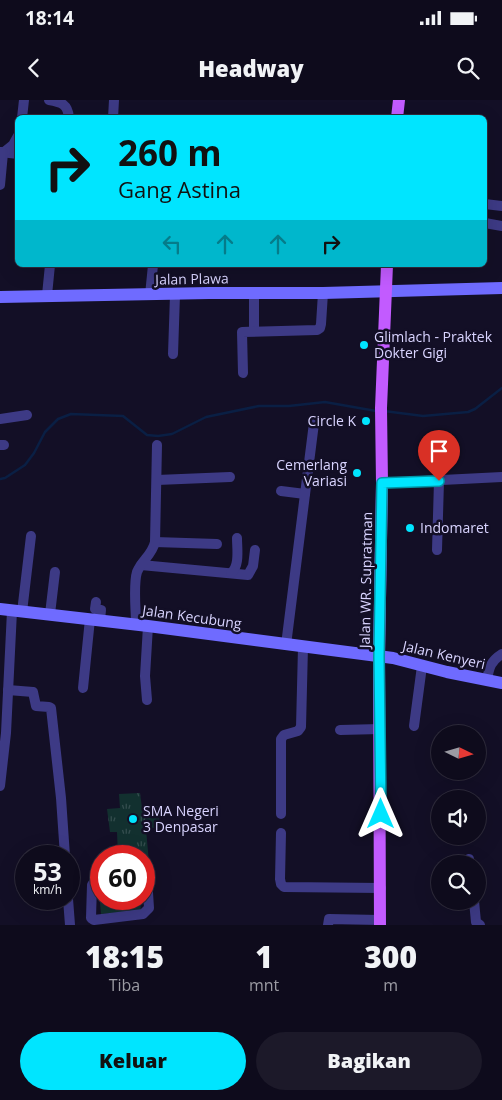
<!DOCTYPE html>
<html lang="id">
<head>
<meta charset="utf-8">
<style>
	body { margin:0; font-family:"Open Sans",sans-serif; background:#1c1929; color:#f1f3f6; height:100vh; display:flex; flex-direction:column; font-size:19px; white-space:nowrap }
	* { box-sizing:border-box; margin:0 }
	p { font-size:16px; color:#9b9ba3 }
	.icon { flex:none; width:28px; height:28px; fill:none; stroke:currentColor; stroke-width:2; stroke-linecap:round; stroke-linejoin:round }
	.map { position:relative; height:825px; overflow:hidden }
	.details { display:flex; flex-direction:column; background:#0e0b1c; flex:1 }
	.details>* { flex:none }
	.hud { position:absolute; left:15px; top:15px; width:472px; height:152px; border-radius:8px; box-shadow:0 5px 20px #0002,0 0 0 1px #2e2b3b; background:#00e5ff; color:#111; overflow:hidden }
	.needle { width:32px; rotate:95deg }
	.controls { position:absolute; left:431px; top:625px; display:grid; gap:10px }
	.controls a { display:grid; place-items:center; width:55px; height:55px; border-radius:50%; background:#0e0b1c; box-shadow:0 5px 20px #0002,0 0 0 1px #2e2b3b; font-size:25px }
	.speed { position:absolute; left:15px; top:745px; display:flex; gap:10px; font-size:25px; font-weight:700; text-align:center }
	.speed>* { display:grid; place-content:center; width:65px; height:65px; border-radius:50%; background:#0e0b1c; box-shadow:0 5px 20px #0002,0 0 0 1px #2e2b3b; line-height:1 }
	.speed small { font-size:12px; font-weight:400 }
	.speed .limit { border:8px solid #d22; background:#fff; color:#111 }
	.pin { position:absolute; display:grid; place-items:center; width:42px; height:42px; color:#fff; margin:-51px -21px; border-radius:50% 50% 50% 0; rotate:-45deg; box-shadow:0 0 5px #0007 }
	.pin .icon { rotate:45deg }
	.me { position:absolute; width:55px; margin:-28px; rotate:0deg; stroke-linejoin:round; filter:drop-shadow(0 0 4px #0008) }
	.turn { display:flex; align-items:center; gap:18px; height:105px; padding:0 20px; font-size:22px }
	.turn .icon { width:65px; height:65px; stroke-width:2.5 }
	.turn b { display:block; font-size:35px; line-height:42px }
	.lanes { display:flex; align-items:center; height:48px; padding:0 20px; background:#0003; justify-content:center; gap:25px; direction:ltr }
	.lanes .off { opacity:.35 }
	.eta { display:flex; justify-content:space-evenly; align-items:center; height:85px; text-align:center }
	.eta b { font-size:30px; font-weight:800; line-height:35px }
	.primary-button { display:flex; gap:10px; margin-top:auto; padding:10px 20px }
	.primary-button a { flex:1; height:58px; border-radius:30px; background:#00e5ff; color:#111; font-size:20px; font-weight:800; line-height:58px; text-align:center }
	.primary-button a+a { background:#1c1929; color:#f1f3f6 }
	.status { display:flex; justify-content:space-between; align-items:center; height:35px; padding:0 25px; background:#0e0b1c; direction:ltr }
	.status svg { height:14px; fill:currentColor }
	header { display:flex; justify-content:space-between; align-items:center; height:65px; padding:0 20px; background:#0e0b1c; font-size:22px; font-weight:800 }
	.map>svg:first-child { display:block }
	.grass { fill:url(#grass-tufts) }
	.pitch { fill:#12302f }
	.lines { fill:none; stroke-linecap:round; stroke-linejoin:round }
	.stream { stroke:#0a1f44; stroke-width:2.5 }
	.street { stroke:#3d3a85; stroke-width:10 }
	.secondary { stroke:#6f6bff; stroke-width:12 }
	.primary { stroke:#c25bff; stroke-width:12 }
	.route-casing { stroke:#0095a6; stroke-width:12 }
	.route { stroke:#00e5ff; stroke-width:9 }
	.poi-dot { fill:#00e5ff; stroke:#130f26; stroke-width:2 }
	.labels { text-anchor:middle; stroke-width:5; stroke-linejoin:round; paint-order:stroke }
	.street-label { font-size:14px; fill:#d9d4ff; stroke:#130f26 }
	.poi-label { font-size:14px; fill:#d9d4ff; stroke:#130f26; text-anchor:start }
</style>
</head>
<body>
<div class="status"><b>18:14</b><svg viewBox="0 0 49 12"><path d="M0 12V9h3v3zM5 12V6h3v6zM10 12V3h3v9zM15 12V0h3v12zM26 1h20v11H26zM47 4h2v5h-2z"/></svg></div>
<header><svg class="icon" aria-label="back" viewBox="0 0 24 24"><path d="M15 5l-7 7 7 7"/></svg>Headway<svg class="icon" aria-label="search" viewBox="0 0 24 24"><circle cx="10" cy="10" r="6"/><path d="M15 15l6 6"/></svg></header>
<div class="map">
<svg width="502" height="825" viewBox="0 0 502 825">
	<defs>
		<pattern id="grass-tufts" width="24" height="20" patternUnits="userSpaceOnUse" patternTransform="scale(1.25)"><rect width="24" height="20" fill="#12302f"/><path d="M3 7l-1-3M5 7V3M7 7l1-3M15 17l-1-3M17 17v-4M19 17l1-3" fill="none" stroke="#344d4e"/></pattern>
	</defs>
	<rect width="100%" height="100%" fill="#130f26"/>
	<path class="grass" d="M140,693L142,708L158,706L160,727L146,729L149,763L144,764V756H118L117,732H110L107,709L120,708L119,694Z"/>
	<path class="pitch" d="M99,790H101V799H140L141,811L101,814Z"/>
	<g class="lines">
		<g class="stream">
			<path d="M384,311L423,316L468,312L475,309L502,288"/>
			<path d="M0,379L5,378L25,365L34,353L45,332L58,319L71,314L123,316L147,335L158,336L172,334L206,317L259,306H289L325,302L376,311"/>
		</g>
		<g class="street">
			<path d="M49,0C61,2 68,4 69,18"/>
			<path d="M22,18L24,0"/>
			<path d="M113,18L114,0"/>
			<path d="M1,52L18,54"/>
			<path d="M3,53L13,45L18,36"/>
			<path d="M0,85L3,53"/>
			<path d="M485,104L502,106"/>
			<path d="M485,123L502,126"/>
			<path d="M47,195L50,165"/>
			<path d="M150,195L153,165"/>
			<path d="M254,231V193"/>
			<path d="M173,254L175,195"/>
			<path d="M243,273L242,232L317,230L320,228L321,224L323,193"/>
			<path d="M0,319L27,315"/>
			<path d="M0,345H4"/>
			<path d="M157,380L230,377"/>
			<path d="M382,383L502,377"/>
			<path d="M281,391L305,394"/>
			<path d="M155,442L217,444"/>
			<path d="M437,450L439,381"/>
			<path d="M141,465L248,475L253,466L255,450"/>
			<path d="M231,473C240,466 237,449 237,438"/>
			<path d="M96,502L95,509L101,510L100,520"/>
			<path d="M22,512L31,436"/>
			<path d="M50,514L55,472"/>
			<path d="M136,524C136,510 133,485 137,472C142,460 152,455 155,442L157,345"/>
			<path d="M286,545L314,323"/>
			<path d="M487,580C489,567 491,561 502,554"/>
			<path d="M83,588L90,519"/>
			<path d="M8,590L33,592L36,606L49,607L51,608L61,698L65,756"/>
			<path d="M147,600L145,576L148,526"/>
			<path d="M414,626L422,566"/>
			<path d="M340,630L380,629"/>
			<path d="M0,686L6,633L12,511"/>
			<path d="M281,714V639L284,635L298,631L301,627L303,547"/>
			<path d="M281,733L280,779L281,784L284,787L381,788"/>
			<path d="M469,759L470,764"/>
			<path d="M101,780L94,782L92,785L91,818L94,820L143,814L149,808L147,777L144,774"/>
			<path d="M68,799L70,825"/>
			<path d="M474,801L476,822L480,825"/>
			<path d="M328,825L329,819L380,820"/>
		</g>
		<g class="secondary">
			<path d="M0,197L209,193H323L502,188"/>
			<path d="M0,509L148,526L393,558L447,572L502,583"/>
		</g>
		<g class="primary">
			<path d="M397,18L399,0"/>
			<path d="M380,825L379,557L382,383L381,308L387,165"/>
		</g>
	</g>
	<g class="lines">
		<defs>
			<path id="route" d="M381,714L379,557L382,383L439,381"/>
		</defs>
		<use href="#route" class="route-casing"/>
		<use href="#route" class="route"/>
	</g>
	<g class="poi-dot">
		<circle cx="364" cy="245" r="5"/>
		<circle cx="366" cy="321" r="5"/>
		<circle cx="357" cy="373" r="5"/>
		<circle cx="410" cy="428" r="5"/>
		<circle cx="133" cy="719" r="5"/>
	</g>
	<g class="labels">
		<g class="street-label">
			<text transform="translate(192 179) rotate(-1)" y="5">Jalan Plawa</text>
			<text transform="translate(366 480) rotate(-89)" y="5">Jalan WR. Supratman</text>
			<text transform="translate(192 517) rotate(8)" y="5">Jalan Kecubung</text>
			<text transform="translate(444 555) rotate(13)" y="5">Jalan Kenyeri</text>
		</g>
		<g class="poi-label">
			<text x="374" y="242">Glimlach - Praktek<tspan x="374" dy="16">Dokter Gigi</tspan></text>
			<text x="356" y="326" text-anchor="end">Circle K</text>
			<text x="347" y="370" text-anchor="end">Cemerlang<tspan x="347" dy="16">Variasi</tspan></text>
			<text x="420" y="433">Indomaret</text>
			<text x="143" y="716">SMA Negeri<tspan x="143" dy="16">3 Denpasar</tspan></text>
		</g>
	</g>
</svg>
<div class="controls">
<a><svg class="needle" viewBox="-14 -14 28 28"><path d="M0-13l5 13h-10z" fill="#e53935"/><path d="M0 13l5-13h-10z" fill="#9b9ba3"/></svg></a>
<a><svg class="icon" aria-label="sound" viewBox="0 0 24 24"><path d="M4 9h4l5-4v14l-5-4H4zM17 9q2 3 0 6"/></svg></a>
<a><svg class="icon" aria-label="search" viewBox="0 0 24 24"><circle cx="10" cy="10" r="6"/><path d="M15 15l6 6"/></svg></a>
</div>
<div class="speed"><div>53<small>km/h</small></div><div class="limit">60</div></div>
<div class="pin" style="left:439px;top:381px;background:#d93025"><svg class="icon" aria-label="arrive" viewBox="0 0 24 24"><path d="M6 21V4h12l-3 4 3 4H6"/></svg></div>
<svg class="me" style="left:381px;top:714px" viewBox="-20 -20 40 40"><path d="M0-17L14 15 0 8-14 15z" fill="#00e5ff" stroke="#fff" stroke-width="4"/></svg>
<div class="hud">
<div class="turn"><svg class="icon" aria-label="right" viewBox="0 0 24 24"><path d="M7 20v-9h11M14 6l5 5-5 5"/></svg><div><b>260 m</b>Gang Astina</div></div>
<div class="lanes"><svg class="icon off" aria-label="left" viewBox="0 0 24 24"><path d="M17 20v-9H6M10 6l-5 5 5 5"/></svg><svg class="icon off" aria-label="ahead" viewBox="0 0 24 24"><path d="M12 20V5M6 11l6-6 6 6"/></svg><svg class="icon off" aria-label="ahead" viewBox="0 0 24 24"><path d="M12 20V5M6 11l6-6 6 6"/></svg><svg class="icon" aria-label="right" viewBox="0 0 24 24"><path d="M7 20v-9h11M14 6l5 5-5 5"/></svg></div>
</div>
</div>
<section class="details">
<div class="eta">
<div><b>18:15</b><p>Tiba</p></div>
<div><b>1</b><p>mnt</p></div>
<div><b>300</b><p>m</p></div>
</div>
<div class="primary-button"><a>Keluar</a><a>Bagikan</a></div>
</section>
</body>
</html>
